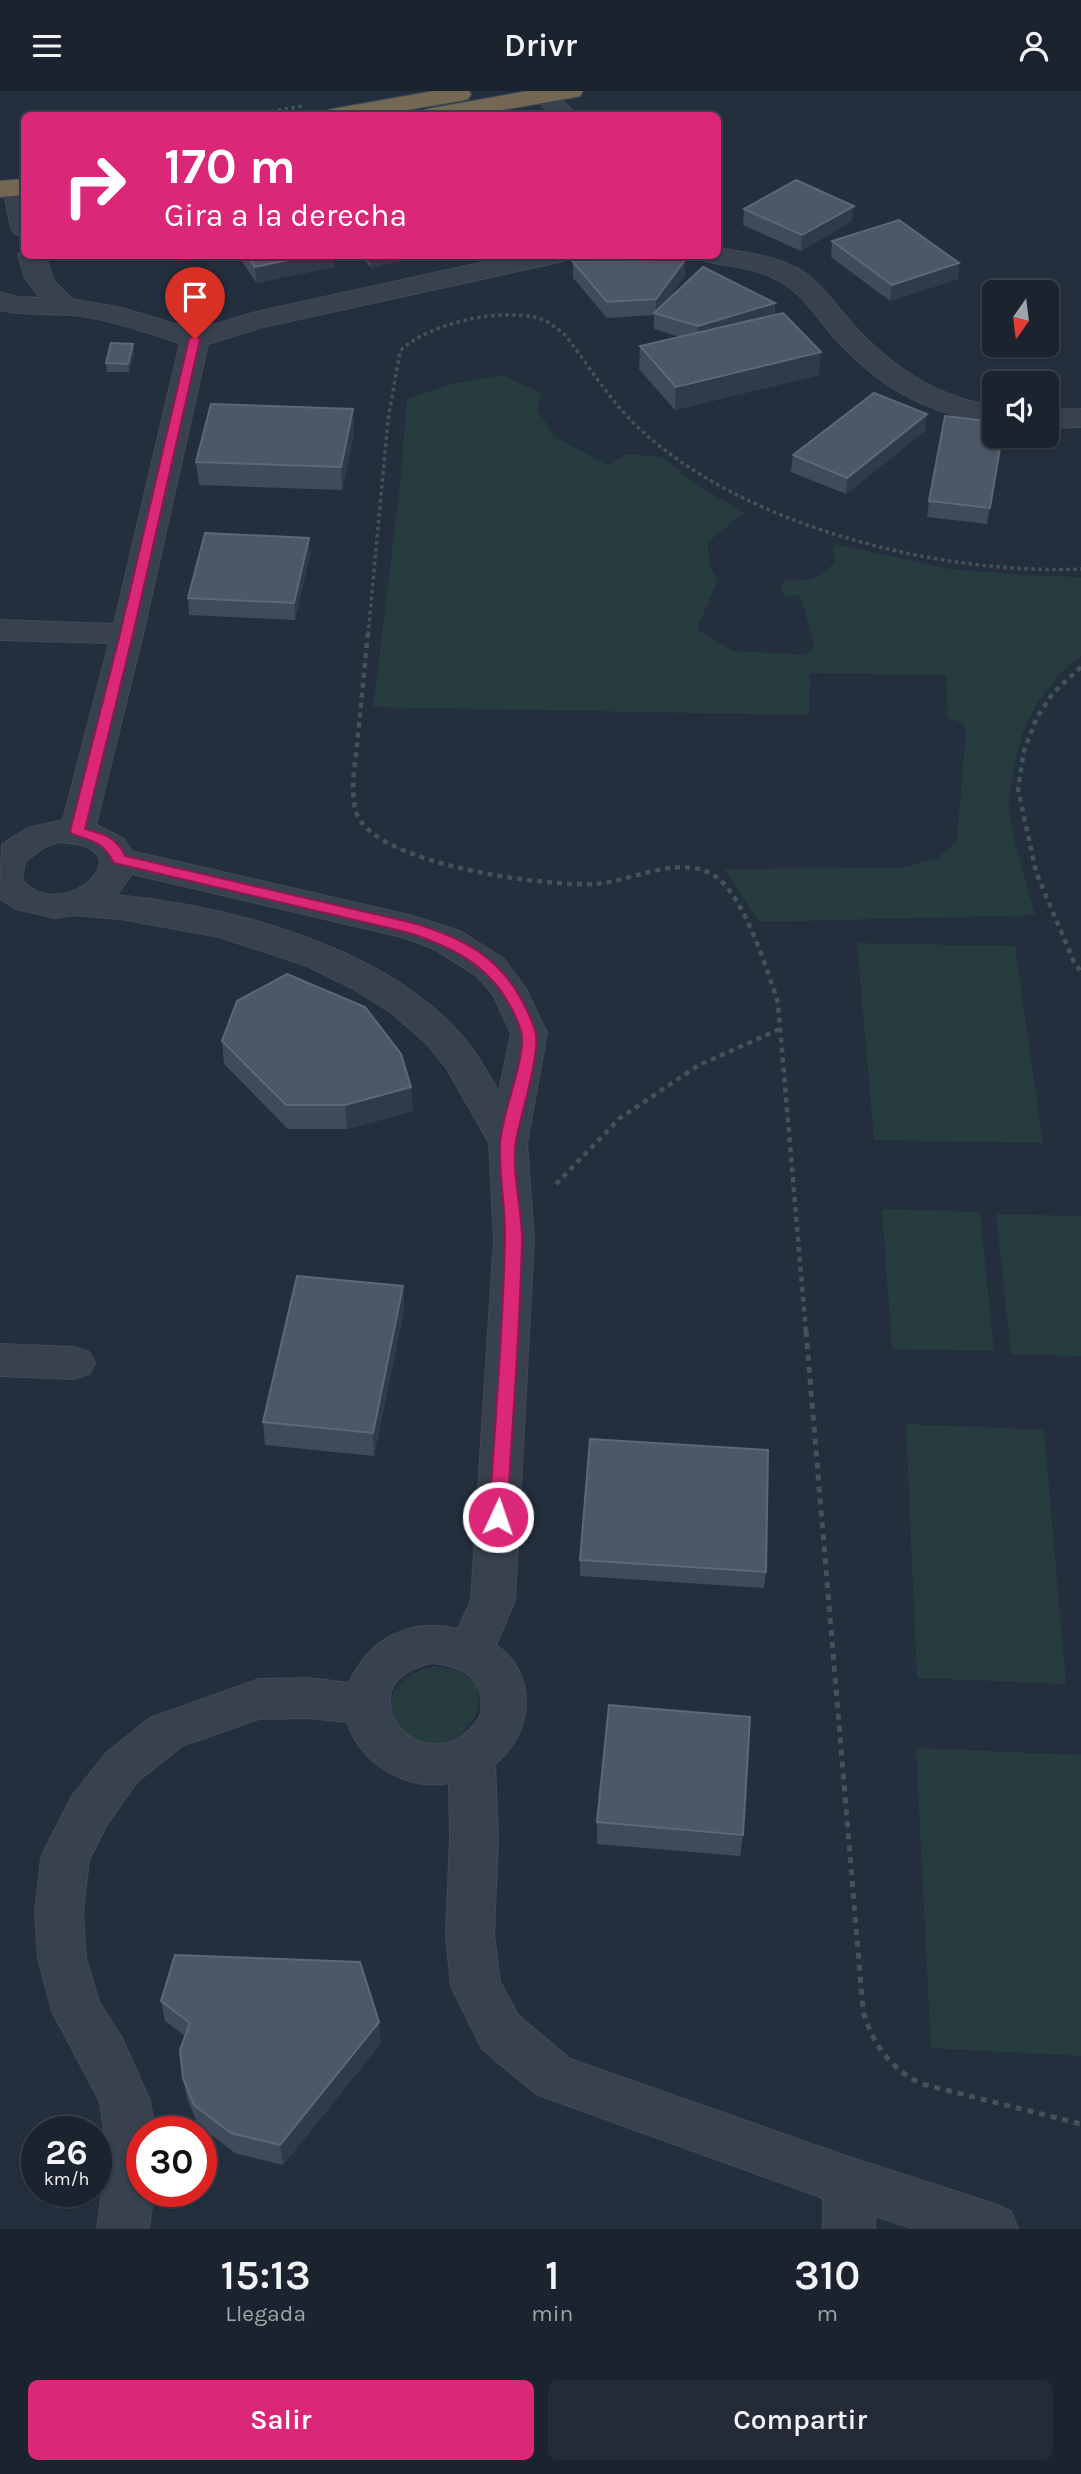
<!DOCTYPE html>
<html lang="es">
<head>
<meta charset="utf-8">
<style>
	body { margin:0; font-family:Karla,sans-serif; background:#242b36; color:#f1f3f6; height:100vh; display:flex; flex-direction:column; font-size:26px; white-space:nowrap }
	* { box-sizing:border-box; margin:0 }
	p { font-size:23px; color:#a0a4aa }
	.icon { flex:none; width:38px; height:38px; fill:none; stroke:currentColor; stroke-width:2; stroke-linecap:round; stroke-linejoin:round }
	.map { position:relative; height:2138px; overflow:hidden }
	.sheet { display:flex; flex-direction:column; background:#1b232e; flex:1 }
	.sheet>* { flex:none }
	.banner { position:absolute; left:21px; top:21px; width:700px; height:147px; border-radius:10px; box-shadow:0 2px 5px #0004,0 0 0 2px #39404a; background:#db2777; color:#fff; overflow:hidden }
	.needle { width:46px; rotate:194deg }
	.tools { position:absolute; left:982px; top:189px; display:grid; gap:14px }
	.tools a { display:grid; place-items:center; width:77px; height:77px; border-radius:10px; background:#1b232e; box-shadow:0 2px 5px #0004,0 0 0 2px #39404a; font-size:35px }
	.speed { position:absolute; left:21px; top:2025px; display:flex; gap:14px; font-size:35px; font-weight:700; text-align:center }
	.speed>* { display:grid; place-content:center; width:91px; height:91px; border-radius:50%; background:#1b232e; box-shadow:0 2px 5px #0004,0 0 0 2px #39404a; line-height:1 }
	.speed small { font-size:18px; font-weight:400 }
	.speed .limit { border:10px solid #d22; background:#fff; color:#111 }
	.pin { position:absolute; display:grid; place-items:center; width:60px; height:60px; color:#fff; margin:-72px -30px; border-radius:50% 50% 50% 0; rotate:-45deg; box-shadow:0 0 7px #0007 }
	.pin .icon { rotate:45deg }
	.me { position:absolute; width:77px; margin:-38px; rotate:3deg; stroke-linejoin:round; filter:drop-shadow(0 0 5px #0008) }
	.turn { display:flex; align-items:center; gap:24px; height:147px; padding:0 28px; font-size:32px }
	.turn .icon { width:91px; height:91px; stroke-width:2.5 }
	.turn b { display:block; font-size:49px; line-height:60px }
	.eta { display:flex; justify-content:space-evenly; align-items:center; height:119px; text-align:center }
	.eta b { font-size:42px; font-weight:600; line-height:49px }
	.button { display:flex; gap:14px; margin-top:auto; padding:14px 28px }
	.button a { flex:1; height:80px; border-radius:10px; background:#db2777; color:#fff; font-size:28px; font-weight:600; line-height:80px; text-align:center }
	.button a+a { background:#242b36; color:#f1f3f6 }
	header { display:flex; justify-content:space-between; align-items:center; height:91px; padding:0 28px; background:#1b232e; font-size:32px; font-weight:600 }
	.map>svg:first-child { display:block }
	.green { fill:#263c3f }
	.lines { fill:none; stroke-linecap:round; stroke-linejoin:round }
	.minor-casing { stroke:#414a57; stroke-width:2 }
	.highway-casing { stroke:#434c59; stroke-width:2 }
	.path-far2 { stroke:#3f5557; stroke-width:3.5; stroke-dasharray:3.5 3.5; stroke-linecap:butt }
	.path-far1 { stroke:#3f5557; stroke-width:4.5; stroke-dasharray:5 5; stroke-linecap:butt }
	.path { stroke:#3f5557; stroke-width:5; stroke-dasharray:6 6; stroke-linecap:butt }
	.minor { fill:#38414e; fill-rule:evenodd }
	.highway { fill:#746855; fill-rule:evenodd }
	.wall { fill:#3f4b5c }
	.shaded-wall { fill:#2f3b4b }
	.building { fill:#4b5868; stroke:#5c6777; stroke-width:2 }
	.route { fill:#db2777; stroke:#8e194d; stroke-width:2 }
</style>
</head>
<body>
<header><svg class="icon" aria-label="menu" viewBox="0 0 24 24"><path d="M4 6h16M4 12h16M4 18h16"/></svg>Drivr<svg class="icon" aria-label="person" viewBox="0 0 24 24"><circle cx="12" cy="8" r="4"/><path d="M4 21q1-7 8-7t8 7"/></svg></header>
<div class="map">
<svg width="1081" height="2138" viewBox="0 0 1081 2138">
	<rect width="100%" height="100%" fill="#242f3e"/>
	<g class="green">
		<path d="M502,284L541,302L537,318L555,346L608,374L627,363L662,366L691,390L744,422L708,451L709,472L717,490L697,538L733,560L805,564L814,554L800,504L785,505L781,497L786,489C807,491 819,488 834,472V453L950,478L1020,484L1081,486V565C1040,597 1019,636 1012,688C1011,698 1008,710 1009,720C1014,756 1026,790 1035,824L759,831L724,778L899,777L936,768L957,750L966,639L962,632L948,627L946,584L810,582L809,624L373,616L400,395L407,308L450,293Z"/>
		<path d="M857,852L1015,855L1043,1052L874,1049Z"/>
		<path d="M882,1118L980,1121L994,1260L892,1258Z"/>
		<path d="M996,1123L1081,1125V1265L1011,1263Z"/>
		<path d="M906,1333L1044,1339L1066,1593L917,1587Z"/>
		<path d="M434,1575C533,1585 446,1695 399,1635C375,1605 407,1581 434,1575Z"/>
		<path d="M916,1657L1081,1664V1965L931,1957Z"/>
	</g>
	<g class="lines">
		<defs>
			<g id="minor">
				<path d="M535,0H555L576,24H551L533,4Z"/>
				<path d="M16,89L24,91V145L15,143L11,137L3,97L7,92Z"/>
				<path d="M718,157C746,162 780,165 805,182C823,195 835,213 849,229C889,275 934,305 994,315V333C924,321 881,298 833,245C818,228 805,207 786,194C762,177 731,176 704,170L700,164H718Z"/>
				<path d="M22,158H24V164H45L54,190L72,208L122,217L195,239L256,221L516,164H568L564,170L555,172L263,236L208,253L143,543L96,734L124,748L131,760L409,824L460,840L503,867L525,896L547,942L527,1052L534,1148L515,1509L496,1554C539,1584 533,1642 495,1673L498,1748L494,1845L500,1891L518,1924L570,1968L849,2066L992,2112L1011,2120L1018,2138H914L875,2125V2138H823V2107L536,2003L482,1958L451,1895L446,1845L450,1748L449,1692C406,1700 361,1673 347,1631L309,1627L259,1628L182,1655L138,1690L106,1735L89,1769L83,1821L86,1867L99,1911L121,1945L150,2010L155,2040H142V2100H154L149,2138H97L107,2063L100,2011L52,1920L38,1867L35,1821L41,1767L48,1752L72,1705L106,1662L150,1627L259,1588L309,1587L349,1592C369,1548 410,1526 458,1538L471,1509L494,1148L489,1052L447,978L427,953L393,923L352,897L307,875L219,846L121,828L75,824L55,827L16,818L0,808L2,753L28,737L63,729L109,552L0,549V529L114,533L180,252C147,242 115,230 81,225C53,221 27,226 0,219V201L17,206L40,207L25,187L18,164ZM58,751C67,752 77,752 85,755C132,774 54,831 22,788L25,771L43,757ZM132,783L402,846L434,858L477,885L492,902L511,942L499,1001C486,978 472,954 453,935C373,853 229,815 117,804ZM432,1572C464,1575 488,1590 480,1626C423,1704 337,1592 432,1572Z"/>
				<path d="M1081,318V336L1046,337V319Z"/>
				<path d="M0,1253L74,1256L89,1261L95,1272L89,1283L74,1288L0,1285Z"/>
			</g>
			<g id="highway">
				<path d="M434,0H469L471,3L468,8L459,10L378,24H326L329,19L338,17Z"/>
				<path d="M528,0H583L580,5L571,7L473,24H421L424,19L433,17Z"/>
				<path d="M24,88V104L0,106V90Z"/>
			</g>
		</defs>
		<use href="#minor" class="minor-casing"/>
		<use href="#highway" class="highway-casing"/>
		<g class="path-far2">
			<path d="M250,24L303,15"/>
			<path d="M368,544L388,329L400,260C429,232 498,217 538,227C548,230 557,237 565,244C590,276 611,312 641,339C746,436 940,484 1081,478"/>
		</g>
		<g class="path-far1">
			<path d="M368,542C364,579 361,616 357,653C355,675 350,700 356,721C373,774 548,796 596,793C634,790 685,760 719,788C745,810 768,880 778,912L806,1242"/>
			<path d="M1081,576L1053,602L1036,628L1024,660L1018,698L1036,781L1074,871L1081,881"/>
			<path d="M556,1093L620,1027L699,974L780,938"/>
		</g>
		<path class="path" d="M806,1240L863,1919C871,1951 891,1979 922,1993L1081,2033"/>
		<use href="#minor" class="minor"/>
		<use href="#highway" class="highway"/>
	</g>
	<g class="wall">
		<path d="M744,118L852,130L801,160L743,134Z"/>
		<path d="M832,150L959,172L958,188L890,210L831,166Z"/>
		<path d="M238,164H333L334,176L256,192Z"/>
		<path d="M360,164H425L371,177Z"/>
		<path d="M573,171L685,185L662,215L775,212V224L819,284L675,319L639,278L640,255L680,246L654,238V224L607,227L573,187Z"/>
		<path d="M133,253L134,261L129,281H107L106,272Z"/>
		<path d="M353,318L354,341L342,399L199,394L196,371Z"/>
		<path d="M927,323L925,340L846,403L791,381L793,364Z"/>
		<path d="M1002,345L987,433L927,426L929,410Z"/>
		<path d="M310,463L295,529L189,524L188,507Z"/>
		<path d="M222,950L411,996L413,1020L347,1038H288L224,973Z"/>
		<path d="M403,1195L404,1219L374,1365L265,1354L263,1331Z"/>
		<path d="M580,1469L766,1481L764,1497L580,1485Z"/>
		<path d="M597,1731L743,1744L740,1765L597,1753Z"/>
		<path d="M161,1910L381,1952L283,2074L235,2062L198,2034L187,2007L183,1987L185,1945L165,1930Z"/>
	</g>
	<g class="shaded-wall">
		<path d="M854,115L852,130L801,160L802,144Z"/>
		<path d="M313,164H333L334,176L256,192L255,176Z"/>
		<path d="M370,164H425L371,177Z"/>
		<path d="M685,169V185L656,224V208Z"/>
		<path d="M959,172L958,188L890,210L892,194Z"/>
		<path d="M775,212L774,228L697,251L698,235Z"/>
		<path d="M133,253L134,261L129,281L128,273Z"/>
		<path d="M821,261L819,284L675,319L676,296Z"/>
		<path d="M353,318L354,341L342,399L341,376Z"/>
		<path d="M927,323L925,340L846,403L847,387Z"/>
		<path d="M309,447L310,463L295,529L294,512Z"/>
		<path d="M411,996L413,1020L347,1038L345,1014Z"/>
		<path d="M403,1195L404,1219L374,1365L373,1342Z"/>
		<path d="M379,1931L381,1952L283,2074L280,2054Z"/>
	</g>
	<g class="building">
		<path d="M796,89L854,115L802,144L744,118Z"/>
		<path d="M899,129L959,172L892,194L832,150Z"/>
		<path d="M247,164H313L255,176Z"/>
		<path d="M685,169L656,208L607,211L573,171Z"/>
		<path d="M703,176L775,212L698,235L654,222Z"/>
		<path d="M783,222L821,261L676,296L640,255Z"/>
		<path d="M111,252L133,253L128,273L106,272Z"/>
		<path d="M874,302L927,323L847,387L793,364Z"/>
		<path d="M211,313L353,318L341,376L196,371Z"/>
		<path d="M945,325L994,331V345H1002L990,417L929,410Z"/>
		<path d="M205,442L309,447L294,512L188,507Z"/>
		<path d="M287,883L365,916L401,963L411,996L345,1014H286L222,950L237,910Z"/>
		<path d="M297,1185L403,1195L373,1342L263,1331Z"/>
		<path d="M590,1348L768,1359L766,1481L580,1469Z"/>
		<path d="M609,1614L750,1626L743,1744L597,1731Z"/>
		<path d="M175,1864L360,1871L379,1931L280,2054L231,2042L194,2014L183,1987L180,1959L190,1932L161,1910Z"/>
	</g>
	<path class="route" d="M195,244L200,248L133,543L85,738C103,743 117,746 125,765L409,831C474,849 512,874 535,939C542,958 520,1026 516,1049C511,1079 522,1118 522,1149C520,1241 512,1334 507,1426L504,1431L498,1433L492,1431L489,1426C495,1334 503,1242 505,1150C506,1118 499,1086 500,1054C500,1027 528,963 521,940C502,882 461,858 406,841L114,772C102,750 95,751 72,743L70,740L120,543L189,248Z"/>
</svg>
<div class="tools">
<a><svg class="needle" viewBox="-14 -14 28 28"><path d="M0-13l5 13h-10z" fill="#e53935"/><path d="M0 13l5-13h-10z" fill="#a0a4aa"/></svg></a>
<a><svg class="icon" aria-label="sound" viewBox="0 0 24 24"><path d="M4 9h4l5-4v14l-5-4H4zM17 9q2 3 0 6"/></svg></a>
</div>
<div class="speed"><div>26<small>km/h</small></div><div class="limit">30</div></div>
<div class="pin" style="left:195px;top:248px;background:#d93025"><svg class="icon" aria-label="arrive" viewBox="0 0 24 24"><path d="M6 21V4h12l-3 4 3 4H6"/></svg></div>
<svg class="me" style="left:498px;top:1426px" viewBox="-20 -20 40 40"><circle r="17" fill="#db2777" stroke="#fff" stroke-width="3"/><path d="M0-11L8 9 0 5-8 9z" fill="#fff"/></svg>
<div class="banner">
<div class="turn"><svg class="icon" aria-label="right" viewBox="0 0 24 24"><path d="M7 20v-9h11M14 6l5 5-5 5"/></svg><div><b>170 m</b>Gira a la derecha</div></div>
</div>
</div>
<section class="sheet">
<div class="eta">
<div><b>15:13</b><p>Llegada</p></div>
<div><b>1</b><p>min</p></div>
<div><b>310</b><p>m</p></div>
</div>
<div class="button"><a>Salir</a><a>Compartir</a></div>
</section>
</body>
</html>
